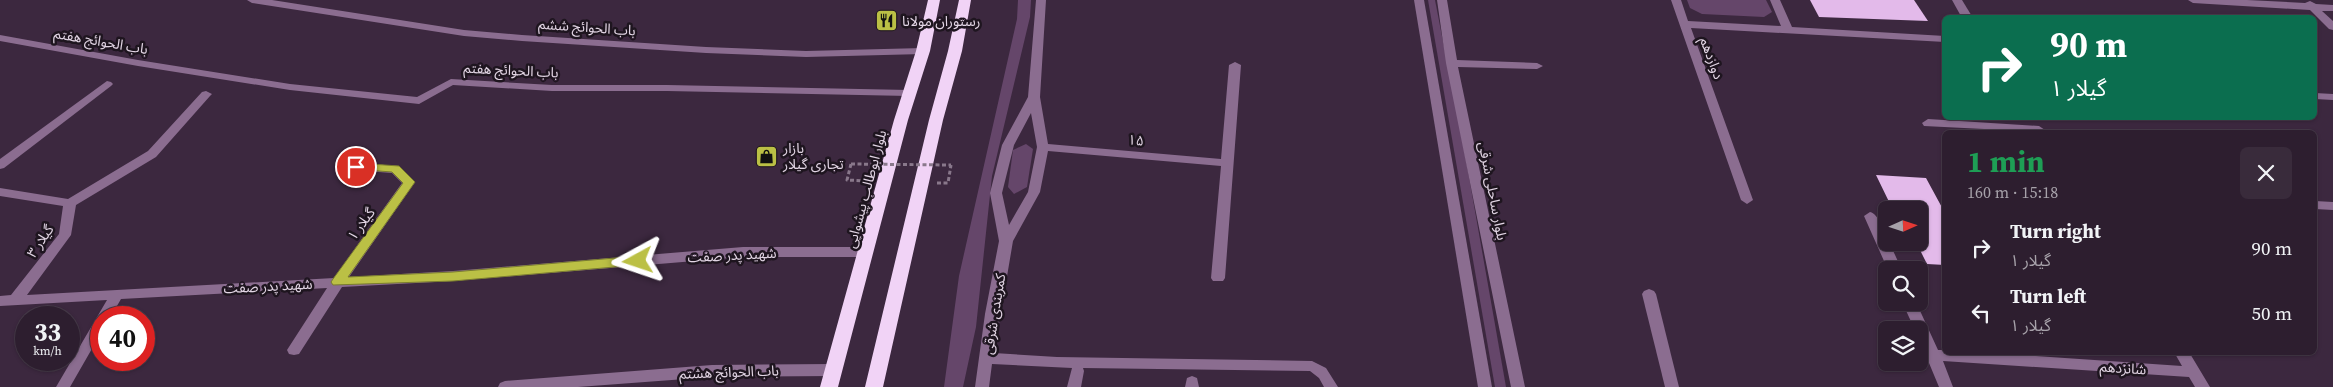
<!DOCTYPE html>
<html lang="en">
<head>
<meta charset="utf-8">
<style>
	body { margin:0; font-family:"Source Serif 4","Noto Sans Arabic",serif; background:#392b3b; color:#f1f3f6; height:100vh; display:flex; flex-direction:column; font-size:19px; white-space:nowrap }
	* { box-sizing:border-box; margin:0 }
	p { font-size:16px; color:#a7a2aa }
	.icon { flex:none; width:28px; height:28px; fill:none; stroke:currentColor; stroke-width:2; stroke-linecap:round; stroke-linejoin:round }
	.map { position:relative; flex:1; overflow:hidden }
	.panel { position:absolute; left:1942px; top:130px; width:375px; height:225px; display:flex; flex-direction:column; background:#2d1e2f; border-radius:8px; box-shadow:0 1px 4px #0004,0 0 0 1px #483c4b }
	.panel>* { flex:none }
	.hud { position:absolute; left:1942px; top:15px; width:375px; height:105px; border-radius:8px; box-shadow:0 1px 4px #0004,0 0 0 1px #483c4b; background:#0b6e4f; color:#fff; overflow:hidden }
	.needle { width:32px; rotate:87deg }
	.fabs { position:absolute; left:1878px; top:201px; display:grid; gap:10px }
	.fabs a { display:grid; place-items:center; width:50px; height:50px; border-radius:8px; background:#2d1e2f; box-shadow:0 1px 4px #0004,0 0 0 1px #483c4b; font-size:25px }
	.speed { position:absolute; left:15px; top:306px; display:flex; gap:10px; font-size:25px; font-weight:700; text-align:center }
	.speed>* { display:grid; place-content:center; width:65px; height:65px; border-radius:50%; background:#2d1e2f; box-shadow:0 1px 4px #0004,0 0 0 1px #483c4b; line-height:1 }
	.speed small { font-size:12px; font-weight:400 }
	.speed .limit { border:8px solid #d22; background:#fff; color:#111 }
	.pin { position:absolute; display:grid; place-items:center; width:42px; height:42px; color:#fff; margin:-21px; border:2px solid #fff; border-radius:50%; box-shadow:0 1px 5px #0007 }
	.me { position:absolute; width:55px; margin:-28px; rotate:265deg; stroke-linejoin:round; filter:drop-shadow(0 0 4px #0008) }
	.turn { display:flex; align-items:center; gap:18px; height:105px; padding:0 25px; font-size:22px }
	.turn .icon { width:65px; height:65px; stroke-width:2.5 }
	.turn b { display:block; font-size:35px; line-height:42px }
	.round { display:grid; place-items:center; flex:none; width:52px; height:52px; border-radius:8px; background:#392b3b }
	.head { display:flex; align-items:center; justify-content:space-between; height:85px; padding:0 25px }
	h1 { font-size:30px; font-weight:700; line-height:38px; color:#1e9e55 }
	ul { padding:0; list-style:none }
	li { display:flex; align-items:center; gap:15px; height:65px; padding:0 25px }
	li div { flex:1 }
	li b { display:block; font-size:19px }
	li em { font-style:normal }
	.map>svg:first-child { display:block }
	.green { fill:#65466a }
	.building { fill:#e3baea }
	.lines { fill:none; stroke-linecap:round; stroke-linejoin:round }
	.path { stroke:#89788b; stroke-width:3; stroke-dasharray:4 2.5; stroke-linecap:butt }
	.minor { fill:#8b6d90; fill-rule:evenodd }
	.highway { fill:#f1d3f6; fill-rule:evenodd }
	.path-bridge { stroke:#89788b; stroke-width:3; stroke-dasharray:4 2.5; stroke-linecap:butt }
	.route { fill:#bbc045; stroke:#7a7d2d }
	.labels { text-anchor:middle; stroke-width:5; stroke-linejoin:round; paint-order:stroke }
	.poi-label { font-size:14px; fill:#e2d5e4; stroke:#1e151f; text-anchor:start }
	.street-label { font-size:14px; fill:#e2d5e4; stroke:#1e151f }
</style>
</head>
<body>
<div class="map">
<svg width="2333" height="387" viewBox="0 0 2333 387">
	<rect width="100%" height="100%" fill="#3c283f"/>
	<g class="green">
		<path d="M1018,0H1031L1030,17L992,176L976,327L963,387H944L959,276L1017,19Z"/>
		<path d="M1428,0H1435L1466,160L1506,387H1495Z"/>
		<path d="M1687,0H1766L1772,12L1764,17L1702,14L1690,8Z"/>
		<path d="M1026,144L1033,149L1027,187L1014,194L1008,187L1013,150Z"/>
	</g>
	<g class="building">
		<path d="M1810,0H1914L1928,21L1819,17Z"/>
		<path d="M1876,175L1926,178L1945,213V265L1927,264L1919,248V210H1893Z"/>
	</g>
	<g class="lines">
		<g class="path">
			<path d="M851,164L847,180L867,181"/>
			<path d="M937,183H948L951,165"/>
		</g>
		<g class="minor">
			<path d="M247,0H272L464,30L522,35L706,47L806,51L923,48L928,51L923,54L806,57L706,53L522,41L464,36L252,3Z"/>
			<path d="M1036,0H1046L1040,97L1048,144L1221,159L1229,65L1235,62L1241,65L1225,278L1223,281H1213L1211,278L1221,166L1048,151L1040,192L1013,241L994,353L1057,357L1312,361L1326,368L1338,387H1324L1319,378L1310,371L1083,368L1084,371L1081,387H1067L1072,368L992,364L989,387H975L985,314L999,241L990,193L1002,145L1028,97ZM1031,113L1037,147L1028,192L1009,225L1002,193L1014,145Z"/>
			<path d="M1414,0H1424L1492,387H1478Z"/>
			<path d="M1437,0H1447L1457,60L1537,63L1543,66L1537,69L1458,67L1525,387H1511L1446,63Z"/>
			<path d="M1671,0H1681L1688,21L1781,26L1770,0H1780L1792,27L1945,36V42L1691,28L1753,200L1747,204L1741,200Z"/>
			<path d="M1952,0H1962L1973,18H1962Z"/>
			<path d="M2188,0H2247L2305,3L2310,1L2316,4L2333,5V11H2322L2333,21V30L2329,29L2310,10L2193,3Z"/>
			<path d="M0,35L138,60L290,84L417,97L451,79L552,85H667L909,90L915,93L909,96L667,91H552L453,85L419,104L290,90L138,66L0,41Z"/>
			<path d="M107,81L111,82L113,84L111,86L4,168L0,169V159Z"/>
			<path d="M206,91L212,94L210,96L156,157L76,205L71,235L27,295L334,278L402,183L392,173L352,170L350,167L352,164L356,163L399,166L415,182L349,277L453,271L743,247H866L873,252L866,257H743L453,281L342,287L299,354L294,355L289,354L287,350L327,288L121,299L110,318H101V333L70,387H56L107,300L0,306V296L11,295L59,234L63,206L0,196V188L68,199L148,151L202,92Z"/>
			<path d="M2315,93L2333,94V100L2315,99Z"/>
			<path d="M1928,119L2039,126L2045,130L2043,132L1924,126L1922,123Z"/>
			<path d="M2315,201L2333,202V210L2315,209Z"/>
			<path d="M1870,212C1879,214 1886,234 1886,242H1889L1902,270H1888L1864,216Z"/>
			<path d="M1649,289L1654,291L1656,294L1679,387H1665L1642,294L1644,291Z"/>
			<path d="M1902,302H1916L1938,350H1945V352H1978L2182,366L2174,352H2189L2210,387H2195L2189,377L1943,361L1953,387H1939L1919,339V330H1915Z"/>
			<path d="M834,364L839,366L841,370L839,374L834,376L712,377L578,387H498L500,383L505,381L712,365Z"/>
			<path d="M1192,376L1197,378L1199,387H1185L1187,378Z"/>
		</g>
		<g class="highway">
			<path d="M928,0H940L930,51L908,120L838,387H820L894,120L916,51Z"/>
			<path d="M959,0H971L962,51L943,120L883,387H865L929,120L948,51Z"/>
		</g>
		<path class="path-bridge" d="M851,164L951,165"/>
	</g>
	<path class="route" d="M356,163L399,166L415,182L348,277L453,272L638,256L644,261L638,265L453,281L333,285L331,282L333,279L403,183L392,172L352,169L350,167Z"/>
	<defs>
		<symbol id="restaurant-square" viewBox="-11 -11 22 22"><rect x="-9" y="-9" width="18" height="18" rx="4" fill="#bbc045" stroke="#1e151f"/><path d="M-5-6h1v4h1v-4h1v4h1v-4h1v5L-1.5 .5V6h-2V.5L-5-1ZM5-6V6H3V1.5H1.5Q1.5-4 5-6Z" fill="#111"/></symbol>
		<symbol id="shop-square" viewBox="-11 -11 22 22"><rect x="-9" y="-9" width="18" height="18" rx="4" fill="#bbc045" stroke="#1e151f"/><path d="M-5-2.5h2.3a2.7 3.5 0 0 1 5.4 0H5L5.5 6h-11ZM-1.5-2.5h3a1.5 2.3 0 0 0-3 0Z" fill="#111"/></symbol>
	</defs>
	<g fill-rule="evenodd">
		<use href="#restaurant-square" x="874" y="8" width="25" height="25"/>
		<use href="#shop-square" x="754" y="144" width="25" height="25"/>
	</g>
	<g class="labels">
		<g class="poi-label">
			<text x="902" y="26">رستوران مولانا</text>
			<text x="783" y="153">بازار<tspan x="783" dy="16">تجاری گیلار</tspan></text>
		</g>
		<g class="street-label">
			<text transform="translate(587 27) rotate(4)" y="5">باب الحوائج ششم</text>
			<text transform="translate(101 41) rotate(10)" y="5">باب الحوائج هفتم</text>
			<text transform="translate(1712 58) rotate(70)" y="5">دوازدهم</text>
			<text transform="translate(511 70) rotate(3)" y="5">باب الحوائج هفتم</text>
			<text transform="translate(1136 140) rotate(5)" y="5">۱۵</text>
			<text transform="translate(866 189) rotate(-75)" y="5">بلوار ابوطالب پیشوایی</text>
			<text transform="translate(1493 191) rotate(79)" y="5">بلوار ساحلی شرقی</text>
			<text transform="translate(361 224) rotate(-54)" y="5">گیلار ۱</text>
			<text transform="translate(40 241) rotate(-56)" y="5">گیلار ۳</text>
			<text transform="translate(732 255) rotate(-3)" y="5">شهید پدر صفت</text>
			<text transform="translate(268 286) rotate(-3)" y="5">شهید پدر صفت</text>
			<text transform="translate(994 314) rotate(-81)" y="5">کمربندی شرقی</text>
			<text transform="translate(2123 368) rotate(4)" y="5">شانزدهم</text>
			<text transform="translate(729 372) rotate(-2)" y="5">باب الحوائج هشتم</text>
		</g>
	</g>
</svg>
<div class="fabs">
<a><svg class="needle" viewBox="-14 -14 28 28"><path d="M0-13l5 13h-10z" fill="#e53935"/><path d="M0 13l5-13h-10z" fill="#a7a2aa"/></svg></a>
<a><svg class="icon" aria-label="search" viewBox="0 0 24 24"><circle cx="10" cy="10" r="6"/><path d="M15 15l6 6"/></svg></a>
<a><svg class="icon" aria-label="layers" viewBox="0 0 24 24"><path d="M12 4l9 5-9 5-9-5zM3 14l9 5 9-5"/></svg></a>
</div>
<div class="speed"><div>33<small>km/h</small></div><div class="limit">40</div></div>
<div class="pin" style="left:356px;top:167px;background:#d93025"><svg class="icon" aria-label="arrive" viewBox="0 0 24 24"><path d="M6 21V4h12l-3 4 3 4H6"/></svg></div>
<svg class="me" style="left:638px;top:261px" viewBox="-20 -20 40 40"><path d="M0-17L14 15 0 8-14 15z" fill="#bbc045" stroke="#fff" stroke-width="4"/></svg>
<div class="hud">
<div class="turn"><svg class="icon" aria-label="right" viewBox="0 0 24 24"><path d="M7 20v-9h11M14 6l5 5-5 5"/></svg><div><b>90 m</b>گیلار ۱</div></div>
</div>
<section class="panel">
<div class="head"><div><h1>1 min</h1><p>160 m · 15:18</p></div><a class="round"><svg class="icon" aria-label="close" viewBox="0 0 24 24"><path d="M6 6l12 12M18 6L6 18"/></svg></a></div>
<ul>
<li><svg class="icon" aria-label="right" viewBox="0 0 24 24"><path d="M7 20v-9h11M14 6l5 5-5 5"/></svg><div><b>Turn right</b><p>گیلار ۱</p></div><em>90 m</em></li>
<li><svg class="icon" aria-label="left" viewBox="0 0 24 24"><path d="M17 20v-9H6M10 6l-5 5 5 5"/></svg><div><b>Turn left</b><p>گیلار ۱</p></div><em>50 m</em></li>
</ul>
</section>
</div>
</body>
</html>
